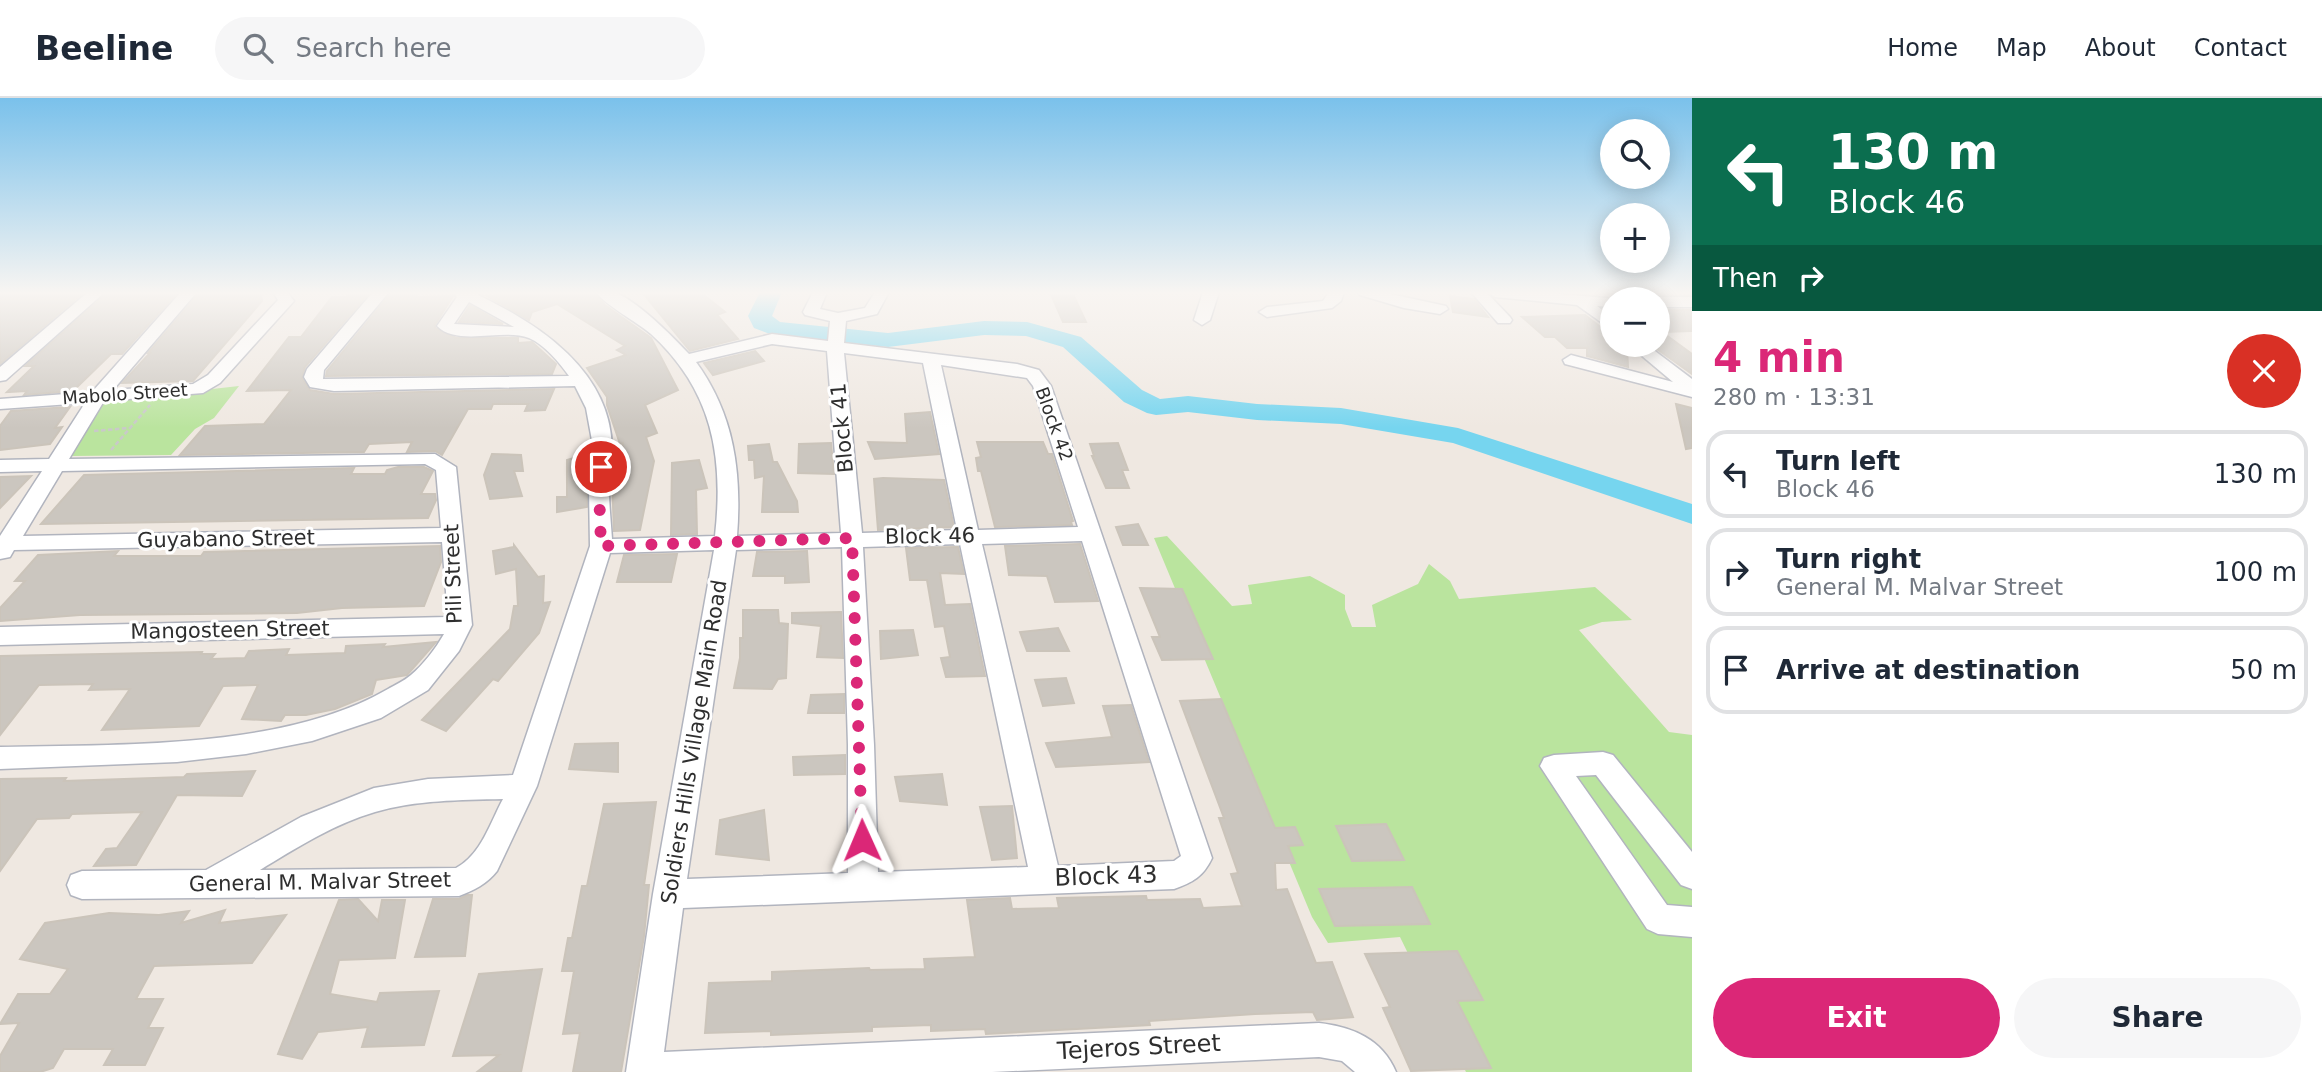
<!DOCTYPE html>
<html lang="en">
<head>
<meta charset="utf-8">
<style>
	body { margin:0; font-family:"DejaVu Sans",sans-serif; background:#f6f6f7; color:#1f2937; height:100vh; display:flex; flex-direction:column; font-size:26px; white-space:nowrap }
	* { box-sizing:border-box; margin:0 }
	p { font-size:23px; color:#747a83 }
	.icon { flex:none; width:38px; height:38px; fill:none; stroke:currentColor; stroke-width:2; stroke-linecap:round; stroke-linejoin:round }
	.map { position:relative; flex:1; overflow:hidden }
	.details { display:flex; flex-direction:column; background:#fff; width:630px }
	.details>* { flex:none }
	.top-card { background:#0b6e4f; color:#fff; overflow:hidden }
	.buttons { position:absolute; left:1600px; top:21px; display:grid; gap:14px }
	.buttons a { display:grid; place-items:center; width:70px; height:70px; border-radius:50%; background:#fff; box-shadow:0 4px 18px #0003; font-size:35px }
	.pin { position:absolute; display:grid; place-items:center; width:60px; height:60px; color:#fff; margin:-30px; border:4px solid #fff; border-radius:50%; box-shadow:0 2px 7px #0007 }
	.me { position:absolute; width:77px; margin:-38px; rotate:359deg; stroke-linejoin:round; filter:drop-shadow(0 0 5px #0008) }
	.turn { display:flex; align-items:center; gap:24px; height:147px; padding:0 21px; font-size:32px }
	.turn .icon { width:91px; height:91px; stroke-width:2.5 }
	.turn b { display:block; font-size:49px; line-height:60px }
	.then { display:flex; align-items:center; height:66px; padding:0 21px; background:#0003; gap:14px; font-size:26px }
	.round { display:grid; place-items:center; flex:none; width:74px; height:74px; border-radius:37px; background:#f6f6f7 }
	.headline { display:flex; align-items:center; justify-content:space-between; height:119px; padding:0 21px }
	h1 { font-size:42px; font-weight:800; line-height:52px; color:#db2777 }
	.cta { display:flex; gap:14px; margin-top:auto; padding:14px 21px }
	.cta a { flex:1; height:80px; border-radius:42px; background:#db2777; color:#fff; font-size:28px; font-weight:800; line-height:80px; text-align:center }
	.cta a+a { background:#f6f6f7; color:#1f2937 }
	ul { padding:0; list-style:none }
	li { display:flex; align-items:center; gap:21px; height:88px; margin:0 14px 10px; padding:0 7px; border:4px solid #e0e1e3; border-radius:21px }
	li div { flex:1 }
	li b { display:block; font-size:26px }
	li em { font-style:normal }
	header { display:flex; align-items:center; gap:42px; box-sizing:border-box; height:98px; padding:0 35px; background:#fff; border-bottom:2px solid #e0e1e3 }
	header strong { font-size:33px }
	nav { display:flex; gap:38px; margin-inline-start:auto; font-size:24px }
	.search { width:490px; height:63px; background:#f6f6f7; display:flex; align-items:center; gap:18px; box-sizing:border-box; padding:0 24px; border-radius:38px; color:#747a83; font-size:26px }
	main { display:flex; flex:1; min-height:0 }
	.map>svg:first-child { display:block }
	.green { fill:#bae49e }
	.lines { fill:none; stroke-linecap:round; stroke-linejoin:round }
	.river { fill:#76d5ef; fill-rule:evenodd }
	.building { fill:#cbc6bf; stroke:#cbc4ba; stroke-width:2 }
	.minor-casing { stroke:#b1b4be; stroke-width:3 }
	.path { stroke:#c9c9c9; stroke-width:2.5; stroke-dasharray:4.5 2.5; stroke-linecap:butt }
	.minor { fill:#fff; fill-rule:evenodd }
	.route { stroke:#db2777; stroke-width:12; stroke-dasharray:0 21.6 }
	.labels { text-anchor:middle; stroke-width:6; stroke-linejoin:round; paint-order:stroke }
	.far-street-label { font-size:18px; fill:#2e2e2e; stroke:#fff }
	.street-label { font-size:21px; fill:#2e2e2e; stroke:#fff }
	.near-street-label { font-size:24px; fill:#2e2e2e; stroke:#fff }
</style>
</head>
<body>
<header>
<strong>Beeline</strong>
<div class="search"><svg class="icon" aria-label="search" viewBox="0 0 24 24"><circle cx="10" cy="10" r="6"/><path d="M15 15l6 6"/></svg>Search here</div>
<nav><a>Home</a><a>Map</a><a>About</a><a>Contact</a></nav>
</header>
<main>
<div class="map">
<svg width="1692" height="974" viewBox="0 0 1692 974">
	<rect width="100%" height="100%" fill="#efe8e1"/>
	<g class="green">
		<path d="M239,288L214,320L195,331L171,357L71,358L105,303Z"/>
		<path d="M1167,438L1232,508L1252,506L1248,487L1310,478L1345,497V511L1352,529H1376L1372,507L1418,486L1429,466L1450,483L1459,501L1595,489L1632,522L1602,524L1579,532L1669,634L1692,637V974H1466L1400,839L1328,845L1312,819L1154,440Z"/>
	</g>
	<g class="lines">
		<path class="river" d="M760,194H782L772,218L780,224L888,235L984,223L1027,224L1081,239L1142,292L1160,301L1188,298L1257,306L1341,310L1458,330L1692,406V426L1453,345L1341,326L1257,322L1188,314L1156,317L1147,315L1124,304L1063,249L1026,238L984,237L888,249L775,238L754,230L748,218Z"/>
	</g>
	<g class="building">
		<path d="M0,194H84L0,266Z"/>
		<path d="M108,194H178L122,256H111L73,293L24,297L27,293L7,294L34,268H25Z"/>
		<path d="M200,194H261L262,203L193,283L122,285L150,255H148Z"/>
		<path d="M350,194H370L305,269L302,280L310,292L334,296L554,291L545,312L525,313L528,306H493L491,311H468L442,357L435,353L407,354L412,344L369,346L364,354L180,357L205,328L264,326L291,292L247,293L289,239H301L332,199H346Z"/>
		<path d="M392,194H417L416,199L453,198L435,227V230L456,240H518V245L532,244L556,266L552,276L326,278L327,273Z"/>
		<path d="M494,194H593L605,207L651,240L678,292L645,307L657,335L646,339L654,363L640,432L614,433L612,382L613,376L623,374V345L620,346L607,307V299L587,270L626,257L617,252L625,248L557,206L532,214L529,222L487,198H502Z"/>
		<path d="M642,194H700L725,214L717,217L738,241L690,253Z"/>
		<path d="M1050,194H1072L1086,224H1063Z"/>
		<path d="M1450,198L1474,201L1488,219L1453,214Z"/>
		<path d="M470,207L503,226L459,224Z"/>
		<path d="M1657,212H1692V233L1662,234L1692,256V276L1657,251Z"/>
		<path d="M1585,217L1612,238V247L1627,250L1628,269L1587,258V250H1567L1555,239H1545L1522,219Z"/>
		<path d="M755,253L764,263L713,277L704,265Z"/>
		<path d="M1676,306L1692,310V350L1686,351Z"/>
		<path d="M70,309L55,330L62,329L50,346L0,352V328L11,313Z"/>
		<path d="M930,314L939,356L875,361L868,344L907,345L905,316Z"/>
		<path d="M977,344H1043L1048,356H1052L1073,423L1071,424L1072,427L995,429L981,373H978L976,360L981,359Z"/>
		<path d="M831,345L834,376L798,375L799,346Z"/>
		<path d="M1118,345L1128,372H1122L1129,390H1106L1092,358H1094L1090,346Z"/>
		<path d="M769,346L773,364H777L797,403L798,414H762L764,378L755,380L754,362H749L748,348Z"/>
		<path d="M590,355L587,409L557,414V399H567V362Z"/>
		<path d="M492,356L521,357L523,373H514L522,398L490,401L484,377Z"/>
		<path d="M699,362L707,390L696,392L697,436L671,437L672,365Z"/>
		<path d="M398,369H424L433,373L421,396H435L436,402L428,420L41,426L84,377L354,370L351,376H385L387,372Z"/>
		<path d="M31,378L0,410V379Z"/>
		<path d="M883,380L944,382L954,429L878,432L874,381Z"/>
		<path d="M1138,426L1148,447H1123L1116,429Z"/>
		<path d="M1080,446L1098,503L1055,504L1047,478L1009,477L1005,448Z"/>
		<path d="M514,447L538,479L544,478L543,505L550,504L539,535L498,583L493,581L446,633L422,622L510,531L514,508H518L516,471L496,476L493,453L514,449Z"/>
		<path d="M440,448L441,464L424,508L342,510L297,515L80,517L0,523V510L25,483H15L38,457L118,453L114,458H201L204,454Z"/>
		<path d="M958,449L964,476L940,475L945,507L970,506L985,578L946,579L941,560L950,559L944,528L935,529L927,482H910L906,450Z"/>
		<path d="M807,453L809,484L785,485V478H753L757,454Z"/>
		<path d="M677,456L671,484H617L624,457Z"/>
		<path d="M1140,490L1182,491L1213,561L1162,562L1152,539H1160Z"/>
		<path d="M743,512H778L779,525L788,526L786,580L778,581L772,591L734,590L740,560V540H743Z"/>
		<path d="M841,514L843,560L817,559L821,528L792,525V515Z"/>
		<path d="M1058,530L1069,553H1027L1020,534Z"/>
		<path d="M913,532L918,557L881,561L880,533Z"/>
		<path d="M436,544L407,577L376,582L372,596L335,611L306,617H285L281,623L242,621L258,587L223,588L199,628L102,632L130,591L89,592L93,586L39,587L0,637V558L202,554L201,556H215L211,561L245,560L249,553L289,551L286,557L345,555L346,548L385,546L383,549Z"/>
		<path d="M1066,580L1074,605L1043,608L1035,582Z"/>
		<path d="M844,596V615H808L811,597Z"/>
		<path d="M1221,601L1275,730L1295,729L1303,747L1288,748L1295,765H1275L1276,792L1287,791L1316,865L1332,864L1353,919L1317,922L1313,914L1255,916L1149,923L1150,927L986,936L985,931L931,933V927L872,929V933L771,937V933L705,935L709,885L772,883V874L869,870L870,872L925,871L924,861L975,859L967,802L1010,800L1012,811L1059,810L1057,800L1146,798L1147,802L1200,801L1203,810L1242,808L1231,776L1238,775L1219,720H1224L1180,603Z"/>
		<path d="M1131,607L1149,664L1056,669L1046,645L1112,639L1103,608Z"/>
		<path d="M618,645V674L569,671L575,646Z"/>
		<path d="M845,657V676L794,677L793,659Z"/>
		<path d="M255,673L242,698L177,697L136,767L94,768L106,751L117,750L142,714L72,716L69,720L37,721L0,773V681L66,680L64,683L184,679L187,676Z"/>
		<path d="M942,676L947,707L900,703L895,679Z"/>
		<path d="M656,704L644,787H649L644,838L621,974H573L580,935L563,936L574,873H562L568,840H572L582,788H587L604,706Z"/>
		<path d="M1012,708L1017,760L992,762L980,709Z"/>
		<path d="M764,712L769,762L716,756L720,722Z"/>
		<path d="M1386,726L1404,762L1352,763L1336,728Z"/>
		<path d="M1412,789L1430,826L1335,828L1319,791Z"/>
		<path d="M467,797H472L465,858L415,859L433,801H459Z"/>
		<path d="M358,801L378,823L382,802H405L395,860L339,862L330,896L377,904L380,895L439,893L424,947L362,949L368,929L318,934L302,961L278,956L339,802Z"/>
		<path d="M225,812L219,825L286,817L252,865L154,868L136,901H163L148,930H163L145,967H104L113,951H64L53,970L40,974H0V958L19,925L0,926L18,896H50L68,871L20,861L45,825L109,815L159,817L189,813L181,825Z"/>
		<path d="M1457,853L1483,902L1457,903L1491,970L1411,973L1383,910L1390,909L1365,856Z"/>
		<path d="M542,871L521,974H477L499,957L453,958L479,876Z"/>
	</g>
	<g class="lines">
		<defs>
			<g id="minor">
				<path d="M88,194H105L6,282L0,283V269Z"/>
				<path d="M181,194H197L113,292L193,286L208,277L278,202L273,194H287L294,203L220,285L203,295L104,303L69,361L435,356L456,369L472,527L459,553L428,592L381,620L312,643L246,656L177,664L0,671V649C119,646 283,652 388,591C395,587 404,583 411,577C423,567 436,550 444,536L0,547V529L448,519L442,444L14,452L10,459L0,461V438L42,373L0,374V362L49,361L85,305L0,311V301L92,294ZM425,366L436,372L441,430L23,438L62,373Z"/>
				<path d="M373,194H389L324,272L323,281L569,278C559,264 545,247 529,240C504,230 457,249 437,228L457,199L452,194H480L478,197C539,226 611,273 612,350C613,364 609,378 609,392C609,408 611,425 612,441L715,438C724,357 712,292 651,236C636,223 606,208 596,194C601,194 607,193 612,194C633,198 674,240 689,256L772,236L828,243L830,223L805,217L803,214L813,194H827L820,211L838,215L865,210L875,194H889L877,216L846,223L844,245L1017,266L1039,272L1051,288L1212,760C1203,779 1193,784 1174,791L683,810L664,954L1319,925C1353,929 1382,941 1396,974H1355L1342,963L1319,959L992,974H626L653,796L714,452L610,455L537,688L497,773C487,786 474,792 459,798L82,801L71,797L67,787L71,777L82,773L206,772L301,719L374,690L428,681L513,677L590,448L589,391L593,348L586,310L575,288L334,293L310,289L304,279L307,271ZM469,204L514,229L454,226ZM772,246L827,253L841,435L737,438C742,374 734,316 696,264ZM844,255L923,265L957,432L862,435ZM941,267L1027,280L1033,288L1078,429L978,432ZM1082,443L1181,758L1174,763L1058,768L982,446ZM960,446L1028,769L878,774L874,647L863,449ZM842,449L848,647V775L687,781L736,452ZM503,701C490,725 481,757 456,770L260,772C296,750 334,726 375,714C416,702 460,702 503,701Z"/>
				<path d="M1203,194H1219L1210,222L1202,227L1194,222Z"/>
				<path d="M1329,194H1344L1341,203L1332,210L1267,219L1259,214L1267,209L1323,203Z"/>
				<path d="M1357,194H1381L1446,208L1448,211L1440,216L1404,210L1360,197Z"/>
				<path d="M1471,194H1486L1510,219L1512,222L1510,225H1498Z"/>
				<path d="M1487,194H1537L1618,201H1612V209L1597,208L1612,219V232L1577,207L1495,199Z"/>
				<path d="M1657,199H1692V209H1657V201H1651Z"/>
				<path d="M1629,247H1647L1692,281V299L1565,266L1563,262L1571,257L1673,284Z"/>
				<path d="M1603,654L1613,657L1692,754V791L1681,787L1596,677L1576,678L1667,807L1692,809V839L1658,836L1647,831L1540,668L1544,660L1554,657Z"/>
			</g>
		</defs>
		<use href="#minor" class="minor-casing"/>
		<g class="path">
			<path d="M94,333L129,330"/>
			<path d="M111,352L150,307"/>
		</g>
		<use href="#minor" class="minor"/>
	</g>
	<linearGradient id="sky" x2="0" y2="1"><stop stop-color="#7ac1eb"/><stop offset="0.59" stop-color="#f8f5f2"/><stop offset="1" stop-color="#f8f5f2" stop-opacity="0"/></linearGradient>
	<rect width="1692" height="330" fill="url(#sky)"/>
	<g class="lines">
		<path class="route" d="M601,369L599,391L601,448L852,440L862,742"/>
	</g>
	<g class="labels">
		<g class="far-street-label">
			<text transform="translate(125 296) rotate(-4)" y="6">Mabolo Street</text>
			<text transform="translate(1054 326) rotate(70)" y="6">Block 42</text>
		</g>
		<g class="street-label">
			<text transform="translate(842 330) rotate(-95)" y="7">Block 41</text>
			<text transform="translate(930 438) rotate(-1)" y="7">Block 46</text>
			<text transform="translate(226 441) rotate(-1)" y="7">Guyabano Street</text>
			<text transform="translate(453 476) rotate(-92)" y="7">Pili Street</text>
			<text transform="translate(230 532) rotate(-1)" y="7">Mangosteen Street</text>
			<text transform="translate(694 644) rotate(-81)" y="7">Soldiers Hills Village Main Road</text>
			<text transform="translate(320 784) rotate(-1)" y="7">General M. Malvar Street</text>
		</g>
		<g class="near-street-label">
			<text transform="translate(1106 778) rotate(-2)" y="8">Block 43</text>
			<text transform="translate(1139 949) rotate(-3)" y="8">Tejeros Street</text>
		</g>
	</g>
</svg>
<div class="buttons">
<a><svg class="icon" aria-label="search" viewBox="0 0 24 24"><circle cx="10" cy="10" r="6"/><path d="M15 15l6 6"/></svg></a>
<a>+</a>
<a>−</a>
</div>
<div class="pin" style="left:601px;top:369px;background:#d93025"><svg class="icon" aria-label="arrive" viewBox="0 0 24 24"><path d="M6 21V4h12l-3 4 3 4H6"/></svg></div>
<svg class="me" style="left:862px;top:742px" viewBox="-20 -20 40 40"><path d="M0-17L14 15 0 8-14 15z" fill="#db2777" stroke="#fff" stroke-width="4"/></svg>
</div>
<section class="details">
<div class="top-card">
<div class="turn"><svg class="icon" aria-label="left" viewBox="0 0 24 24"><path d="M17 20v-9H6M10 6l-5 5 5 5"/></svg><div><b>130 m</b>Block 46</div></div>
<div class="then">Then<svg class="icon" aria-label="right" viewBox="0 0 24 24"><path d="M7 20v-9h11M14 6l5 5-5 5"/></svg></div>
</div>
<div class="headline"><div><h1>4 min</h1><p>280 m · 13:31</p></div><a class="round" style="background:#d93025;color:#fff"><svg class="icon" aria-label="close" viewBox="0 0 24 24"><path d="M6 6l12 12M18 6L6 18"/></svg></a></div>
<ul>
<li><svg class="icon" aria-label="left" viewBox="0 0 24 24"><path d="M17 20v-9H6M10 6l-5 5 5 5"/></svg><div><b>Turn left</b><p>Block 46</p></div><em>130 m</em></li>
<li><svg class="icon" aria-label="right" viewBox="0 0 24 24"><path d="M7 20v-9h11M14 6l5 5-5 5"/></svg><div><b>Turn right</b><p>General M. Malvar Street</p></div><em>100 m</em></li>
<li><svg class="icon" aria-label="arrive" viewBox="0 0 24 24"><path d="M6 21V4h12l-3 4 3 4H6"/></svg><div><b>Arrive at destination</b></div><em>50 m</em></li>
</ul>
<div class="cta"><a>Exit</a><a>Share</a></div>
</section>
</main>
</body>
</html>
